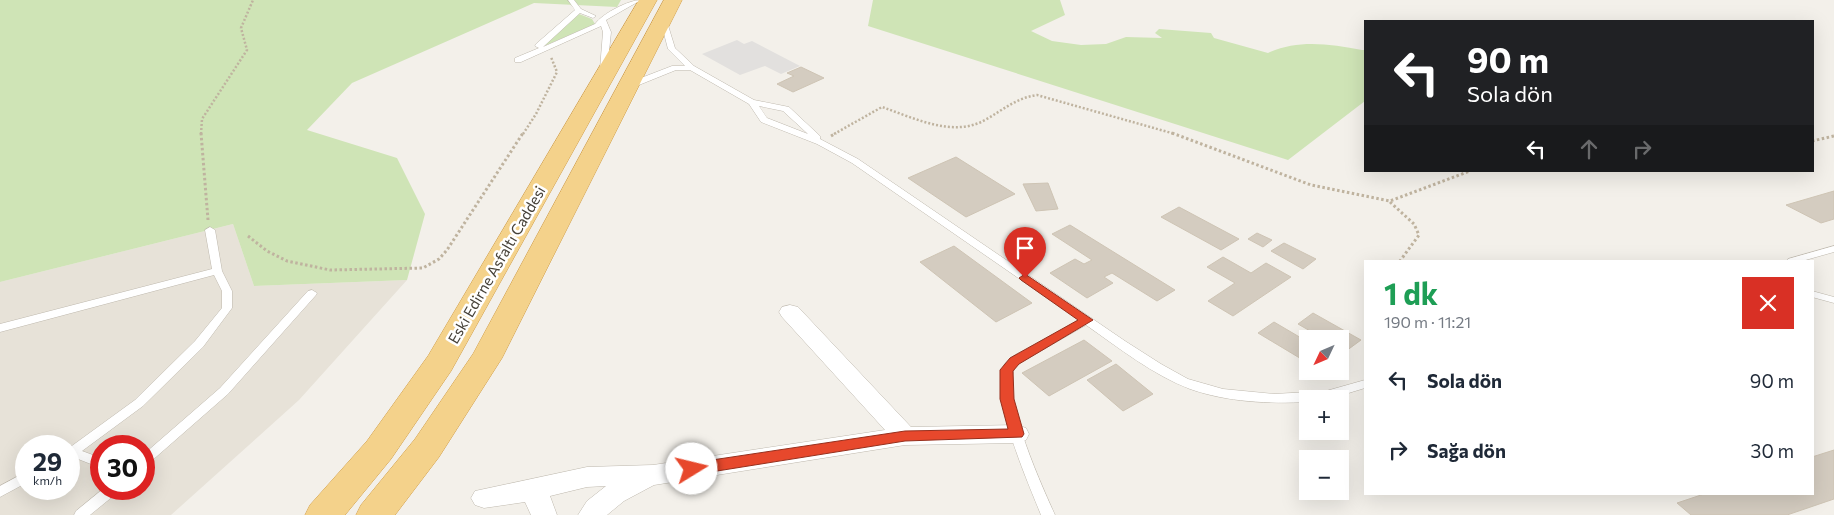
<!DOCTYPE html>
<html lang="tr">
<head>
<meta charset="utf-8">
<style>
	body { margin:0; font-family:Commissioner,sans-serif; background:#f2f2f3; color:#1f2937; height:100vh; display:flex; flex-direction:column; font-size:19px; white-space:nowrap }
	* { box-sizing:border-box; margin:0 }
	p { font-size:16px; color:#747a83 }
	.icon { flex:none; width:28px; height:28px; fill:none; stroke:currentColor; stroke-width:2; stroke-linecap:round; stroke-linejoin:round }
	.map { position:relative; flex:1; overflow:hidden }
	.panel { position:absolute; left:1364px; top:260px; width:450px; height:235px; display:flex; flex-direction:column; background:#fff; border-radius:0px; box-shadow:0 5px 20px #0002 }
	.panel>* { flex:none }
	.top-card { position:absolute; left:1364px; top:20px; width:450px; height:152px; border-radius:0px; box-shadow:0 5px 20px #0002; background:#202124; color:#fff; overflow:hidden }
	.needle { width:32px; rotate:226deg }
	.tools { position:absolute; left:1299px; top:330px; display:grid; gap:10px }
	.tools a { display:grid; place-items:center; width:50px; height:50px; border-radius:0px; background:#fff; box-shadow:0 5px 20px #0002; font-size:25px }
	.speed { position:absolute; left:15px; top:435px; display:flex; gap:10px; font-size:25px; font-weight:700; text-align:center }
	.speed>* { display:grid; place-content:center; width:65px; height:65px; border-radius:50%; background:#fff; box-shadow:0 5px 20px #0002; line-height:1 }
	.speed small { font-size:12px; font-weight:400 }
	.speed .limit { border:8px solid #d22; background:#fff; color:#111 }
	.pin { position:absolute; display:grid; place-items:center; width:42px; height:42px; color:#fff; margin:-51px -21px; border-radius:50% 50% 50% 0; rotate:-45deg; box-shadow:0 0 5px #0007 }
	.pin .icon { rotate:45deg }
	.me { position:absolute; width:55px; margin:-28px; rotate:81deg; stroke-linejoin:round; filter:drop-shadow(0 0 4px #0008) }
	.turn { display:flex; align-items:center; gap:18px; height:105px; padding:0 20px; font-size:22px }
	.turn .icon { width:65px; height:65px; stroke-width:2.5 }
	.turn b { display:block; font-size:35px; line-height:42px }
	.lanes { display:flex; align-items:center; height:48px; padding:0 20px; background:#0003; justify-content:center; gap:25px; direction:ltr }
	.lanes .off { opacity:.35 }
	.round { display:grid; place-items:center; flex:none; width:52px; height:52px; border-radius:0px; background:#f2f2f3 }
	.summary { display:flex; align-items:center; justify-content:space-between; height:85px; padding:0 20px }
	h1 { font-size:30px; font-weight:700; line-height:38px; color:#1e9e55 }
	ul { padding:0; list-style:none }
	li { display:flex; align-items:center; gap:15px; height:70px; padding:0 20px }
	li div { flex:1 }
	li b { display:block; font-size:19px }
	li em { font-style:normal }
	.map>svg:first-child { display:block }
	.residential { fill:#e7e2d8; fill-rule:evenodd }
	.green { fill:#cfe4b6 }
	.parking { fill:#e2e0de }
	.building { fill:#d4ccc0; stroke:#cec4b4 }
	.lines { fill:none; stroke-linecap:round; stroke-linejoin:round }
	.service-casing { stroke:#beb8ad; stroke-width:1 }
	.minor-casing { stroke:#beb8ad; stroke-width:1 }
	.trunk-casing { stroke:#d09d47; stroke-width:1 }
	.path-far1 { stroke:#bfb39f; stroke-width:2.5; stroke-dasharray:2 2; stroke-linecap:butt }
	.path { stroke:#bfb39f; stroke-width:3; stroke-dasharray:2.5 2.5; stroke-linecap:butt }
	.service { fill:#fff; fill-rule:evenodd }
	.minor { fill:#fff; fill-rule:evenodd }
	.trunk { fill:#f4d28b; fill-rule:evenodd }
	.route { fill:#e7482c; stroke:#962f1d }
	.labels { text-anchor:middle; stroke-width:5; stroke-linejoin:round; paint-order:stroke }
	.street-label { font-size:15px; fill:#464138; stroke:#fff }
</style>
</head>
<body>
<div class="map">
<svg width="1834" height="515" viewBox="0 0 1834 515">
	<rect width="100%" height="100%" fill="#f3f0ea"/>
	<path class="residential" d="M233,224L254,286L407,280L299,400L171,515H0V282ZM26,446H69V489H26ZM101,446H144V489H101Z"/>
	<g class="green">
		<path d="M0,0H621L617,7L534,3L352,83L307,130L397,158L425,214L407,280L254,286L233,224L0,282Z"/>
		<path d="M873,0H1060L1065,15L1031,31L1052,41L1081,45L1106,44L1126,37L1162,38L1155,33L1159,29L1211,33L1214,38L1268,53C1298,39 1330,44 1362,50H1365V101L1288,160L868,26Z"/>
		<path d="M579,14L592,19L595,24L542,47Z"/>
	</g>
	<path class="parking" d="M737,40L744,44L752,41L800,66L781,74L765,66L740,75L702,54Z"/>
	<g class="building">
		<path d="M801,67L824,78L793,92L777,84L794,76L787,73Z"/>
		<path d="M956,157L1015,194L966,217L908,178Z"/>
		<path d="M1048,183L1058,209L1036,211L1023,184Z"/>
		<path d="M1834,191V219L1821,223L1786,205Z"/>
		<path d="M1179,207L1239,239L1221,250L1161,217Z"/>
		<path d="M1070,225L1175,290L1157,301L1112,273L1104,277L1113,283L1087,298L1050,273L1075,259L1084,264L1092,260L1052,234Z"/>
		<path d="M1257,233L1272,240L1263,247L1248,239Z"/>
		<path d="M1284,243L1316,259L1303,269L1271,251Z"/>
		<path d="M954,246L1032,303L996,322L920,262Z"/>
		<path d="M1223,257L1251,273L1266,263L1291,277L1233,316L1208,301L1235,283L1207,267Z"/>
		<path d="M1313,313L1361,340L1346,351L1340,348V339H1324L1298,324Z"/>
		<path d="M1274,322L1308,342V363L1258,333Z"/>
		<path d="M1084,340L1112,361L1049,396L1022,373Z"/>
		<path d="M1116,364L1153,394L1123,411L1087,380Z"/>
		<path d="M1834,450V499L1787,515H1691L1677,503L1704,494H1812V457Z"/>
	</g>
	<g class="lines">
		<defs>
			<g id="service">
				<path d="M568,0H574L581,9L596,16L593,18L580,13L543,47L595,24C603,13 629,0 641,0L606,20L611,32L607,71H604L600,69L603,32L601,26L521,62H515V58L539,48L535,46L536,44L575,10Z"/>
				<path d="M664,20L667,22L675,48L694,66L754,100L789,107L820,136V139L858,159L1125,341L1161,364L1188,379L1223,389L1274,394L1326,391L1365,380V388L1329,399H1308V402C1269,404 1227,402 1190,389C1153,375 1119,348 1086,325L1018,364C995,385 1043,488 1055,515H1041C1030,487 985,387 1006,362C1011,356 1021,352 1028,348C1045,339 1062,329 1079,320L852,163L817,144L761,122L749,104L690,70H676L634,87H628V83L672,66H685L668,49L661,22ZM759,106L783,111L808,134L767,118Z"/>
				<path d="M210,227L215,230L222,271L232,291V308L203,347L143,406L82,451L101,458V468L73,457L69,459V448L135,400L195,341L222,308V291L214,275L0,332V324L212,269L205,230Z"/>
				<path d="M1834,246V252L1802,261H1787L1788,259Z"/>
				<path d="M312,290L317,293L316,295L228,394L148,464L144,466V454L220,388L308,291Z"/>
				<path d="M1812,291L1834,297V303L1812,297Z"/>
				<path d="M26,472V483L0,497V486Z"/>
				<path d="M103,489H119L117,493L90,515H74L76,511Z"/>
			</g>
			<path id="minor" d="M790,305L798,307L911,427L1017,425L1026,428L1029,434L1026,440L1017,443L905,445L654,485L624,501L607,515H578L587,501L606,486L587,487L550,496L557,515H531L525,502L484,508L475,505L471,498L475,491L587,467L653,465L885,430L782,317L779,312L782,307Z"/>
			<g id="trunk">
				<path d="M639,0H657L451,371L391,459L345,515H305L310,505L367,441L428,356Z"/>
				<path d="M664,0H682L502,358L439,457L395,515H356L361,505L415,439L473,354Z"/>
			</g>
		</defs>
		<use href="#service" class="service-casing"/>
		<use href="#minor" class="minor-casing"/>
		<use href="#trunk" class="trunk-casing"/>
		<g class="path-far1">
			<path d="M201,134L202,119L247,50L241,28L253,0"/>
			<path d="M523,134L536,114L557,72L551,57"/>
			<path d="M834,134L882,107C914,118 953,138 985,120C1003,110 1016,98 1037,95L1175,134"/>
		</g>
		<g class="path">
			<path d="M201,133L208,220"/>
			<path d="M1172,133L1311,185L1390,201L1470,171"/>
			<path d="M831,136L836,133"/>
			<path d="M1812,141L1834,136"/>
			<path d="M1390,202L1414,224L1419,235L1400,261"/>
			<path d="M248,236L267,251L287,261L330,270L423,268L439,259L447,250L523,133"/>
		</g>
		<use href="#service" class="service"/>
		<use href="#minor" class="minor"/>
		<use href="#trunk" class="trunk"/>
	</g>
	<path class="route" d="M1025,274L1093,320L1019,364L1013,371L1014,399L1024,434L1022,437L905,441L692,475L686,473L684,469L686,465L692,463L905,431L1008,429L1000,399V370L1010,358L1078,320L1021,280L1019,278Z"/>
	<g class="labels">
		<g class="street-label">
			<text transform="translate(497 265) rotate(-60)" y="5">Eski Edirne Asfaltı Caddesi</text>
		</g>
	</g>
</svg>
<div class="tools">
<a><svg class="needle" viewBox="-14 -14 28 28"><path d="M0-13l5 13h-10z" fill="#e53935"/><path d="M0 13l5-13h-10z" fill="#747a83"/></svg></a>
<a>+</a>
<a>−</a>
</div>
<div class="speed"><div>29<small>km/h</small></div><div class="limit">30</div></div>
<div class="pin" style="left:1025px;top:278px;background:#d93025"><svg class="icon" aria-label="arrive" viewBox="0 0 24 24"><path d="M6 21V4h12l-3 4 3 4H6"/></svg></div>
<svg class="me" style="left:692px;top:469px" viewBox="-20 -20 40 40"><circle r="19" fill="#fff"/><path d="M0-13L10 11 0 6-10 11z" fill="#e7482c"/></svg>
<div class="top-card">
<div class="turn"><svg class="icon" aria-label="left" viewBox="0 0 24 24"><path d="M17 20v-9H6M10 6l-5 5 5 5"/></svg><div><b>90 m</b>Sola dön</div></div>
<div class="lanes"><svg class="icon" aria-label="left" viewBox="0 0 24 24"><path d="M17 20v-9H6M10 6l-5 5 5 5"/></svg><svg class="icon off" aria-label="ahead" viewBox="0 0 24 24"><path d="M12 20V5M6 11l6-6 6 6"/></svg><svg class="icon off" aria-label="right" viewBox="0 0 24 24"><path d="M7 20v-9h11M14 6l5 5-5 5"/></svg></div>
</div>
<section class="panel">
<div class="summary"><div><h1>1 dk</h1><p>190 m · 11:21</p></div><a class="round" style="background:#d93025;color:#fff"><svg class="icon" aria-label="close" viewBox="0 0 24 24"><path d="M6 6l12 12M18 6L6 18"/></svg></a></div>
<ul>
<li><svg class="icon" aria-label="left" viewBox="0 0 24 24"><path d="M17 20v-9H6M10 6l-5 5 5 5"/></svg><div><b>Sola dön</b></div><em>90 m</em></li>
<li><svg class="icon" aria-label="right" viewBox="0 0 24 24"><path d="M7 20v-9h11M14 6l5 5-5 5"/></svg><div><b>Sağa dön</b></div><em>30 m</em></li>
</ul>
</section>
</div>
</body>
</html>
